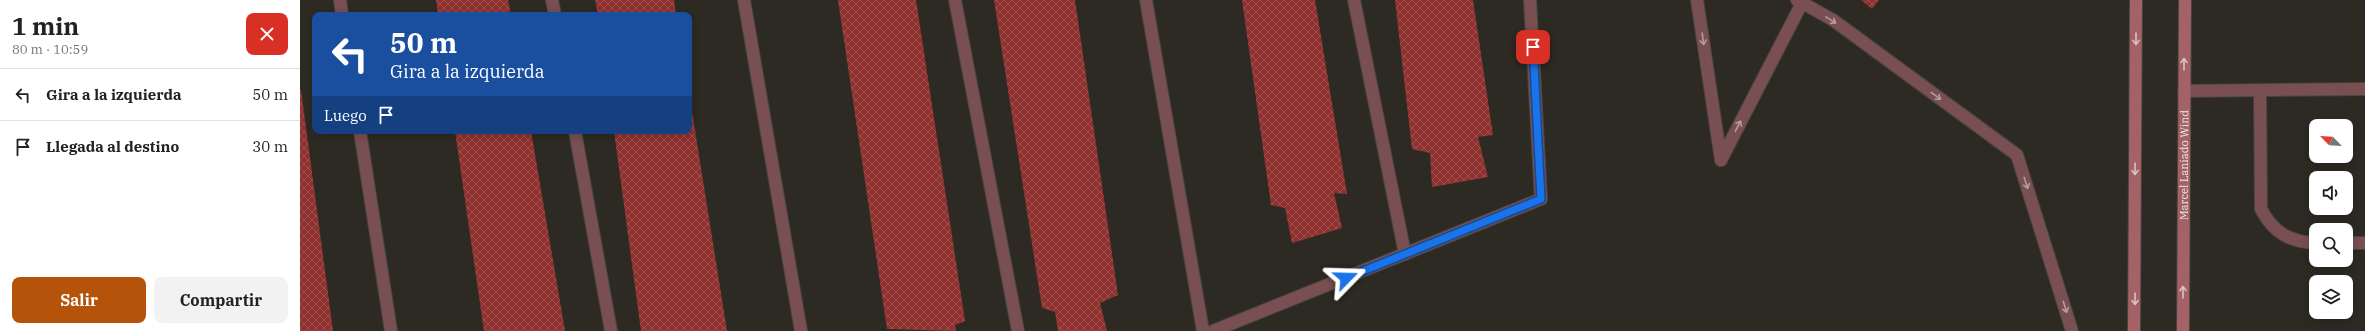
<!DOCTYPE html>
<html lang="es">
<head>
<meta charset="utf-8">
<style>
	body { margin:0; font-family:"IBM Plex Serif",serif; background:#f2f2f2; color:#222; height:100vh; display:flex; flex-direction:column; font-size:15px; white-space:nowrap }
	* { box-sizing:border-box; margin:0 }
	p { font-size:13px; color:#767676 }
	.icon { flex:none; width:22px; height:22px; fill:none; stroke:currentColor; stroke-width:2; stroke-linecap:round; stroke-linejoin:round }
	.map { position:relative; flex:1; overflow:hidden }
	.drawer { display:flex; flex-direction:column; background:#fff; width:300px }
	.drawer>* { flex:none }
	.banner { position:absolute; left:12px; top:12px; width:380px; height:122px; border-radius:8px; box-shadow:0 2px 10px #0003; background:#1a4fa0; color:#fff; overflow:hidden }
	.needle { width:26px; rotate:295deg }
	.buttons { position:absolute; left:2009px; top:119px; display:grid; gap:8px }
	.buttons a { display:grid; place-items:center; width:44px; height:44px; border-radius:8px; background:#fff; box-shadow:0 2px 10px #0003; font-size:20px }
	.pin { position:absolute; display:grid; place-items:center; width:34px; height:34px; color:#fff; margin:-17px; border-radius:8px; box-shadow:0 2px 6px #0006 }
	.me { position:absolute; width:44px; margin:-22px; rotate:68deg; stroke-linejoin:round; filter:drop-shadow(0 0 3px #0008) }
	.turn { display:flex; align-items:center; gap:14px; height:84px; padding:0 12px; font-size:18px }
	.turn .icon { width:52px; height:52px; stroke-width:2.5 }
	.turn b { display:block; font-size:28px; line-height:34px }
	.then { display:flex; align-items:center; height:38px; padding:0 12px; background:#0003; gap:8px; font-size:15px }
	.round { display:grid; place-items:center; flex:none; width:42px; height:42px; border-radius:8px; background:#f2f2f2 }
	.overview { display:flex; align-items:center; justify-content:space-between; height:68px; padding:0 12px }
	h1 { font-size:24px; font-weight:800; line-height:30px }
	.primary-button { display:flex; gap:8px; margin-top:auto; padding:8px 12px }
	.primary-button a { flex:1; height:46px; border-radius:8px; background:#b45309; color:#fff; font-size:16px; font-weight:800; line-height:46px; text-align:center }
	.primary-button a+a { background:#f2f2f2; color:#222 }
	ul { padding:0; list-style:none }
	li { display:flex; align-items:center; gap:12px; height:52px; padding:0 12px; border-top:1px solid #e0e0e0 }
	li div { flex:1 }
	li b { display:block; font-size:15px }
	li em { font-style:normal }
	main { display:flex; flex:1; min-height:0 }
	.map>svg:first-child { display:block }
	.building { fill:url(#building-cross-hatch) }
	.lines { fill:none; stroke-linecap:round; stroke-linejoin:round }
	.service-casing { stroke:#484540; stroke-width:14 }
	.secondary-casing { stroke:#484540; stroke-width:14 }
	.service { stroke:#794f51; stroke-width:12 }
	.secondary { stroke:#a46267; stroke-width:12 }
	.oneway { stroke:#b49e9d }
	.oneway2 { stroke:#d8c3c2 }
	.route-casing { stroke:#114b97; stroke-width:10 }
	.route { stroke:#1a73e8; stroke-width:7 }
	.labels { text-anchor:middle; stroke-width:4; stroke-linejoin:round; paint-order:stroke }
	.street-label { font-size:11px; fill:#efede9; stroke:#24201b }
</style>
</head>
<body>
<main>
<section class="drawer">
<div class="overview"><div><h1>1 min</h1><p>80 m · 10:59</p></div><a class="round" style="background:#d93025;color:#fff"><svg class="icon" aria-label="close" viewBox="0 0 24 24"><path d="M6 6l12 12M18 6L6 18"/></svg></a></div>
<ul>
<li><svg class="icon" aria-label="left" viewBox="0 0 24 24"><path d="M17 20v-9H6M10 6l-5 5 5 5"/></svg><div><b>Gira a la izquierda</b></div><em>50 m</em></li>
<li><svg class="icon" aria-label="arrive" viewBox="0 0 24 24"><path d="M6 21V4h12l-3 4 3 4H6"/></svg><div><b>Llegada al destino</b></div><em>30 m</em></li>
</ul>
<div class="primary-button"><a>Salir</a><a>Compartir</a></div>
</section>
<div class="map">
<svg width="2065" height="331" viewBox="0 0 2065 331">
	<defs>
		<pattern id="building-cross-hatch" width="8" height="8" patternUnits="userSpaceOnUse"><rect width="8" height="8" fill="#8e312f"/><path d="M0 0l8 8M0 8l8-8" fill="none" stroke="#9e4f4d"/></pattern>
	</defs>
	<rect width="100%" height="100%" fill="#2d2a24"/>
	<g class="building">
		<path d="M136,0H208L211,15H138Z"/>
		<path d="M295,0H374L376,15H298Z"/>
		<path d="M538,0H616L665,321L655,325L656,331L587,329Z"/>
		<path d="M694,0H775L818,295L800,303L807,331H758L755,312L742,308Z"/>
		<path d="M942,0H1015L1047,194L1034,193L1042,228L992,243L985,208L971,205Z"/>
		<path d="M1095,0H1173L1193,135L1178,137L1188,177L1132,187L1130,153L1112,149Z"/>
		<path d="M1561,0H1579L1572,9Z"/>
		<path d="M0,90H1L33,331H0Z"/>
		<path d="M390,99L427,331H341L314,131H389Z"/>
		<path d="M155,131H231L265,331H184Z"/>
	</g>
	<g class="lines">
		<defs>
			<g id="service">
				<path d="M40,0L42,15"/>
				<path d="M252,0L255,15"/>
				<path d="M444,0L501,331"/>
				<path d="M655,0L718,331"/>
				<path d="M846,0L903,331"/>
				<path d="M1054,0L1105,254"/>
				<path d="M1397,0L1421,160"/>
				<path d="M1497,0L1533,20L1717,155L1772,331"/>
				<path d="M1884,91L2065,89"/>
				<path d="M1960,91L1961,209C1973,232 1989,242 2016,243"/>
				<path d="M60,131L91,331"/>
				<path d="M275,131L311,331"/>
				<path d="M1421,160L1502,3"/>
				<path d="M2046,243H2065"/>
				<path d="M913,331L1241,199L1230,0"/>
			</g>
			<g id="secondary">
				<path d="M1834,331L1836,0"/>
				<path id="s1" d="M1883,331L1885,0"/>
			</g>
		</defs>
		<use href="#service" class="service-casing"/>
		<use href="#secondary" class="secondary-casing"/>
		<use href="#service" class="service"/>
		<use href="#secondary" class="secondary"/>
	</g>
	<defs><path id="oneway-shaft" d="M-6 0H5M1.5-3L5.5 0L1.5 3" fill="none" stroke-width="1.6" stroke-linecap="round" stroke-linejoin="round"/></defs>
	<g class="oneway">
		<use href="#oneway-shaft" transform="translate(1531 20) rotate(32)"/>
		<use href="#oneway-shaft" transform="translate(1403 39) rotate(82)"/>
		<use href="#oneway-shaft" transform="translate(1636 96) rotate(36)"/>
		<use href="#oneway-shaft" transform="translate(1438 126) rotate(-63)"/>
		<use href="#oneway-shaft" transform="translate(1726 183) rotate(72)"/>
		<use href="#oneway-shaft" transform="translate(1765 307) rotate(73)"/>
	</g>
	<g class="oneway2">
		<use href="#oneway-shaft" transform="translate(1836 39) rotate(90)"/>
		<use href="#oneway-shaft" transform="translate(1884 64) rotate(-90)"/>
		<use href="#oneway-shaft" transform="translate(1835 169) rotate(90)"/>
		<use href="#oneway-shaft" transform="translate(1883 292) rotate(-90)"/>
		<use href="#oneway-shaft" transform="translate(1835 299) rotate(90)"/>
	</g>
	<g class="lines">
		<defs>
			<path id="route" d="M1046,278L1241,199L1233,47"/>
		</defs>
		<use href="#route" class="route-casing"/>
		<use href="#route" class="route"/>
	</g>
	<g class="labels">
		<g class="street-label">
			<text dy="4" stroke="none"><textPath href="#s1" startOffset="166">Marcel Laniado Wind</textPath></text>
		</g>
	</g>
</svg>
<div class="buttons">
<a><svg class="needle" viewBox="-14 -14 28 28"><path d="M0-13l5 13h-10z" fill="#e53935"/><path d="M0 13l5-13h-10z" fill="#767676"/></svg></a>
<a><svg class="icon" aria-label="sound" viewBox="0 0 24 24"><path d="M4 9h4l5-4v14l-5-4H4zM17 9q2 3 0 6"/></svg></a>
<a><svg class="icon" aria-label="search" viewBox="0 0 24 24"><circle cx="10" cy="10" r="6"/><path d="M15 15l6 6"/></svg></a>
<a><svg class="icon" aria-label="layers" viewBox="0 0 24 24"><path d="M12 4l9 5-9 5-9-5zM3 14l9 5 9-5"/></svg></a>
</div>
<div class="pin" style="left:1233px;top:47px;background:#d93025"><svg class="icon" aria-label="arrive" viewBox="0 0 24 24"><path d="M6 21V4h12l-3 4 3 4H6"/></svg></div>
<svg class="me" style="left:1046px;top:278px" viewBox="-20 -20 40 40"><path d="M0-17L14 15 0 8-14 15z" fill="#1a73e8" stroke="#fff" stroke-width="4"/></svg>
<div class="banner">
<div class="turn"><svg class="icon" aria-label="left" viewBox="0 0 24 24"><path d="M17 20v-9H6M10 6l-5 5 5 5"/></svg><div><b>50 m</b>Gira a la izquierda</div></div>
<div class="then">Luego<svg class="icon" aria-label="arrive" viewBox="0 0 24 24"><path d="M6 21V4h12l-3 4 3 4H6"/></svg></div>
</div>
</div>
</main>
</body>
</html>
